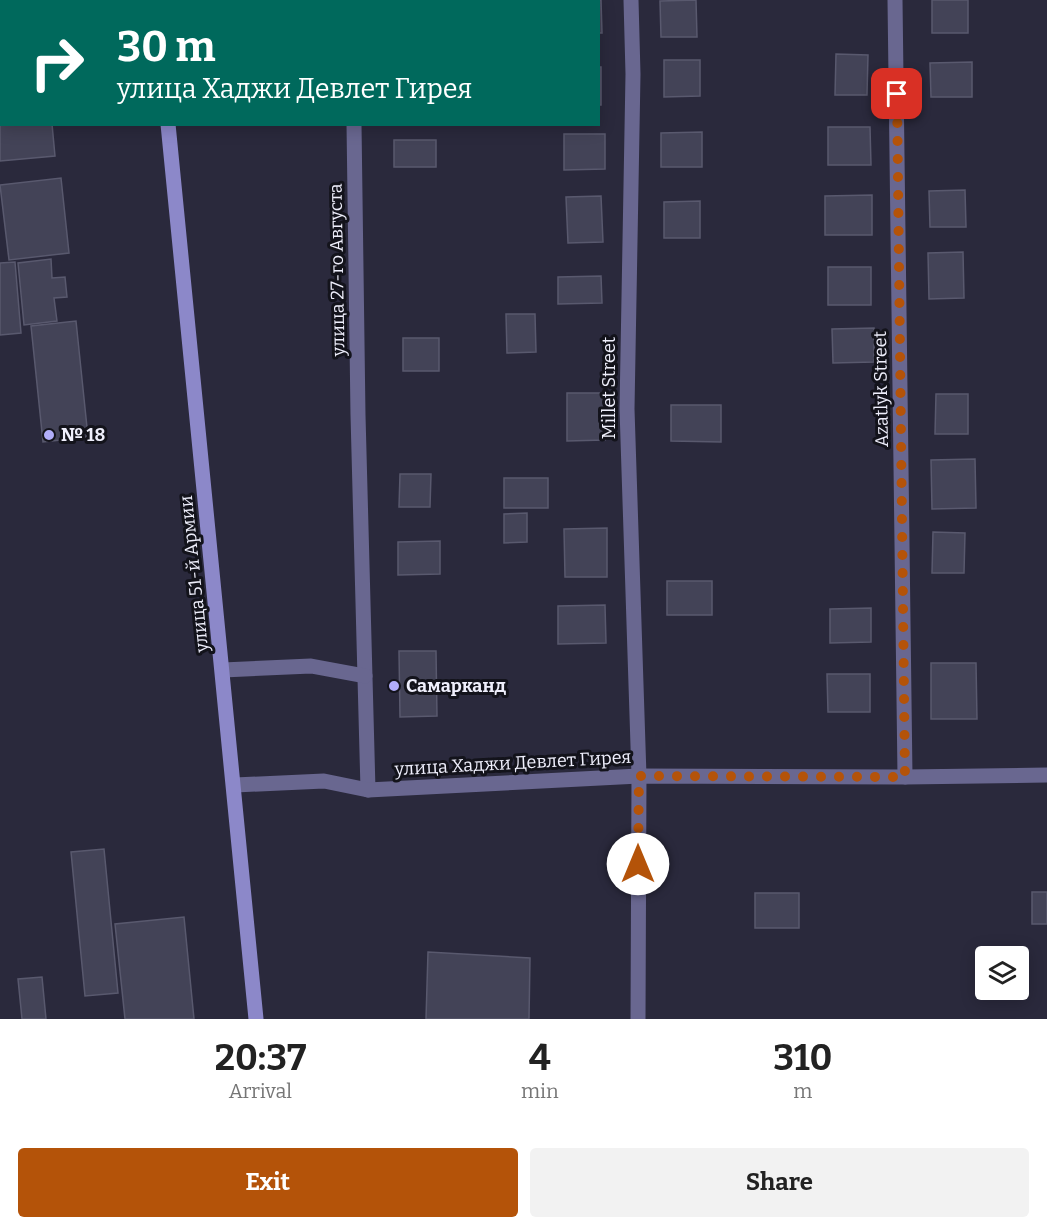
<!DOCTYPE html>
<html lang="en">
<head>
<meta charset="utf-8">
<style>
	body { margin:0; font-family:Bitter,serif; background:#f2f2f2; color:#222; height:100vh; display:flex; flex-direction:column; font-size:22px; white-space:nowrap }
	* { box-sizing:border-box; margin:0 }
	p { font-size:20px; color:#767676 }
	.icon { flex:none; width:33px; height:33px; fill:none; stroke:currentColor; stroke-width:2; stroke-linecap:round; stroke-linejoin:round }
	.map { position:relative; height:1019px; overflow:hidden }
	.details { display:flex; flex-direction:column; background:#fff; flex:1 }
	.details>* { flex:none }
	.banner { position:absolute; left:0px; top:0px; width:600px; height:126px; box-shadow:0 3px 15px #0003; background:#00695c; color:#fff; overflow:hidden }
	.tools { position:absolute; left:975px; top:946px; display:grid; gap:12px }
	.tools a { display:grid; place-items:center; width:54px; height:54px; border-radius:6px; background:#fff; box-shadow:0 3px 15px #0003; font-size:30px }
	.pin { position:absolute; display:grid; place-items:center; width:51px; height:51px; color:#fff; margin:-26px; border-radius:12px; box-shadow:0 3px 9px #0006 }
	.me { position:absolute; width:66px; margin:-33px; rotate:0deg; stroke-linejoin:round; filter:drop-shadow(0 0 4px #0008) }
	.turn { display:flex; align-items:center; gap:21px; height:126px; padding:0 18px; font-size:27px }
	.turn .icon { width:78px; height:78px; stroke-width:2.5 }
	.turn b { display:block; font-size:42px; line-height:51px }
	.eta { display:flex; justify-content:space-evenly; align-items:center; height:102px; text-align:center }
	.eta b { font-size:36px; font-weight:700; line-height:42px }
	.button { display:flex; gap:12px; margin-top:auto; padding:12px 18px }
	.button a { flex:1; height:69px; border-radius:6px; background:#b45309; color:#fff; font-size:24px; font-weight:700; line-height:69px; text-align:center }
	.button a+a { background:#f2f2f2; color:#222 }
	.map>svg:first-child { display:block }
	.building { fill:#434357; stroke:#59596e; stroke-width:1.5 }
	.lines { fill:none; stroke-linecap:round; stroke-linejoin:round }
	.street { stroke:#696790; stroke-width:15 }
	.secondary { stroke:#8c88c9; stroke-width:15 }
	.route { stroke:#b45309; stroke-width:10; stroke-dasharray:0 18 }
	.poi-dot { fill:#b1adfa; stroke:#13131b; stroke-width:2 }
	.labels { text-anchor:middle; stroke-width:6; stroke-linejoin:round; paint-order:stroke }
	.street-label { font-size:18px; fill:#efeffc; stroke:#13131b }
	.poi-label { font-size:18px; font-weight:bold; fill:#efeffc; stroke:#13131b; text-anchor:start }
</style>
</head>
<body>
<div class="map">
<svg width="1047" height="1019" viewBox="0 0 1047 1019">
	<rect width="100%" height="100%" fill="#2a293c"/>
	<g class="building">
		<path d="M396,0H436L437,2H396Z"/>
		<path d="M563,0H601L602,33H598V2Z"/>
		<path d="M696,0L697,37H661L660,1Z"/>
		<rect x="932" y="0" width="36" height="33"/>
		<path d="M836,54L868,55L867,95H835Z"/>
		<path d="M664,60H700V96L664,97Z"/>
		<path d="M972,62V97H931L930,63Z"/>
		<rect x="598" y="67" width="3" height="38"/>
		<path d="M0,72H2V124H52L55,156L0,161Z"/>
		<path d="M828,127H870L871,165H828Z"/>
		<path d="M702,132V167H661V133Z"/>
		<path d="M564,134H605V169L564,170Z"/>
		<rect x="394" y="140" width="42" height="27"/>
		<path d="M61,178L69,253L9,260L0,185Z"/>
		<path d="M965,190L966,227H930L929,191Z"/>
		<path d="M872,195V235H825V196Z"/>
		<path d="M601,196L603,242L568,243L566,197Z"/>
		<path d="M700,201V238H664V202Z"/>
		<path d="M963,252L964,298L929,299L928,253Z"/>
		<path d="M51,259L52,278L65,277L67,297L54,298L57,321L24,325L18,263Z"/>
		<path d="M15,262L21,333L0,335V263Z"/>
		<rect x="828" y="267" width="43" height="38"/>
		<path d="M601,276L602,303L558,304V277Z"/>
		<path d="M506,314H535L536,352L507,353Z"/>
		<path d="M76,321L88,437L43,442L31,326Z"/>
		<path d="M874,328V362L833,363L832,329Z"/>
		<rect x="403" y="338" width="36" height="33"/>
		<path d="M567,393H605V440L567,441Z"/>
		<path d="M936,394H968V434H935Z"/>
		<path d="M671,405H721V442L671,441Z"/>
		<path d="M975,459L976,508L932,509L931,460Z"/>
		<path d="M400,474H431L430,507H399Z"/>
		<rect x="504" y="478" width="44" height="30"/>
		<path d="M527,513V542L504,543V514Z"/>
		<path d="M607,528V577H565L564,529Z"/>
		<path d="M933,532L965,533L964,573H932Z"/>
		<path d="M440,541V574L398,575V542Z"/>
		<rect x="667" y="581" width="45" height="34"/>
		<path d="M605,605L606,643L558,644V606Z"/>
		<path d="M871,608V642L830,643V609Z"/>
		<path d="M399,651H436L437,716L400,717Z"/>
		<path d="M931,663H976L977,719H931Z"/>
		<path d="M827,674H870V712H828Z"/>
		<path d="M104,849L118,993L85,996L71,852Z"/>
		<rect x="1032" y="892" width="15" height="32"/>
		<rect x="755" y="893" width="44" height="35"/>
		<path d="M184,917L194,1019H125L115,924Z"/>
		<path d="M428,952L530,958L529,1019H426Z"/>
		<path d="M42,977L46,1019H22L18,979Z"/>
	</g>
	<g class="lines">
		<g class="street">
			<path d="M631,0L633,74L627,409L639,776L638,1019"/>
			<path d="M895,0L905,777"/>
			<path d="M354,2V0"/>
			<path d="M354,124L358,415L368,790"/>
			<path d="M223,670L311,666L365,676"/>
			<path d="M235,785L324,781L368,790L639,776L905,777L1047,775"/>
		</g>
		<g class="secondary">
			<path d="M156,0V2"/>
			<path d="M168,124L256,1019"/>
		</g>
	</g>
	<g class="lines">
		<path class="route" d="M638,864L639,776L905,777L897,94"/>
	</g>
	<g class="poi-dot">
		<circle cx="49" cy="435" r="6"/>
		<circle cx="394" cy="686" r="6"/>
	</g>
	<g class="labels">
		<g class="street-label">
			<text transform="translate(337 270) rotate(-91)" y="6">улица 27-го Августа</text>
			<text transform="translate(609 388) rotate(-90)" y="6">Millet Street</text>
			<text transform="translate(881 389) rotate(-91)" y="6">Azatlyk Street</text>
			<text transform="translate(194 574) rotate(-96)" y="6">улица 51-й Армии</text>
			<text transform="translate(513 763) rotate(-3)" y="6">улица Хаджи Девлет Гирея</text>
		</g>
		<g class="poi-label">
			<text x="61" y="441">№ 18</text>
			<text x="406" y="692">Самарканд</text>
		</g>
	</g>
</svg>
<div class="tools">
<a><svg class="icon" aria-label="layers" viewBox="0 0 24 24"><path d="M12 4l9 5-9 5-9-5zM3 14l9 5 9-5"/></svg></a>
</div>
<div class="pin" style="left:897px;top:94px;background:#d93025"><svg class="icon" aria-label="arrive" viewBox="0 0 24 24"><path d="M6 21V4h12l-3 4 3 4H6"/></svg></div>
<svg class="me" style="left:638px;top:864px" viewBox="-20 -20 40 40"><circle r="19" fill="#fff"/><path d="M0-13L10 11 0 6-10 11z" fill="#b45309"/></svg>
<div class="banner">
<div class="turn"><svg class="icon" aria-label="right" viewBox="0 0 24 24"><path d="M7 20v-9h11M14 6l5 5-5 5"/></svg><div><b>30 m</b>улица Хаджи Девлет Гирея</div></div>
</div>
</div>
<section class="details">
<div class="eta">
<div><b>20:37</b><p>Arrival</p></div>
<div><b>4</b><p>min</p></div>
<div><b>310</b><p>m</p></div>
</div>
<div class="button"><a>Exit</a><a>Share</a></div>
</section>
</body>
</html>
